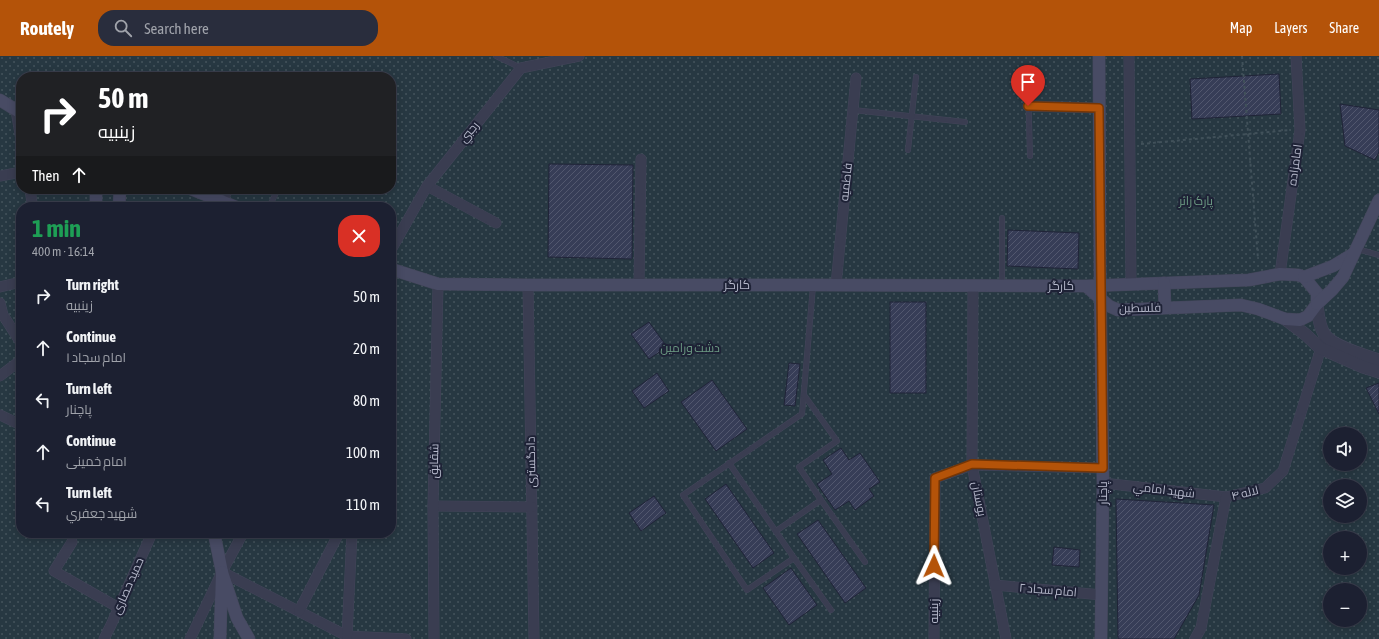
<!DOCTYPE html>
<html lang="en">
<head>
<meta charset="utf-8">
<style>
	body { margin:0; font-family:"Asap Condensed",Cairo,sans-serif; background:#292d3d; color:#f1f3f6; height:100vh; display:flex; flex-direction:column; font-size:15px; white-space:nowrap }
	* { box-sizing:border-box; margin:0 }
	p { font-size:13px; color:#a0a3ab }
	.icon { flex:none; width:22px; height:22px; fill:none; stroke:currentColor; stroke-width:2; stroke-linecap:round; stroke-linejoin:round }
	.map { position:relative; flex:1; overflow:hidden }
	.sheet { position:absolute; left:16px; top:146px; width:380px; height:336px; display:flex; flex-direction:column; background:#1c2031; border-radius:16px; box-shadow:0 2px 10px #0003,0 0 0 1px #3a3e4d }
	.sheet>* { flex:none }
	.hud { position:absolute; left:16px; top:16px; width:380px; height:122px; border-radius:16px; box-shadow:0 2px 10px #0003,0 0 0 1px #3a3e4d; background:#202124; color:#fff; overflow:hidden }
	.controls { position:absolute; left:1323px; top:371px; display:grid; gap:8px }
	.controls a { display:grid; place-items:center; width:44px; height:44px; border-radius:50%; background:#1c2031; box-shadow:0 2px 10px #0003,0 0 0 1px #3a3e4d; font-size:20px }
	.pin { position:absolute; display:grid; place-items:center; width:34px; height:34px; color:#fff; margin:-41px -17px; border-radius:50% 50% 50% 0; rotate:-45deg; box-shadow:0 0 4px #0007 }
	.pin .icon { rotate:45deg }
	.me { position:absolute; width:44px; margin:-22px; rotate:1deg; stroke-linejoin:round; filter:drop-shadow(0 0 3px #0008) }
	.turn { display:flex; align-items:center; gap:14px; height:84px; padding:0 16px; font-size:18px }
	.turn .icon { width:52px; height:52px; stroke-width:2.5 }
	.turn b { display:block; font-size:28px; line-height:34px }
	.then { display:flex; align-items:center; height:38px; padding:0 16px; background:#0003; gap:8px; font-size:15px }
	.round { display:grid; place-items:center; flex:none; width:42px; height:42px; border-radius:16px; background:#292d3d }
	.overview { display:flex; align-items:center; justify-content:space-between; height:68px; padding:0 16px }
	h1 { font-size:24px; font-weight:700; line-height:30px; color:#1e9e55 }
	ul { padding:0; list-style:none }
	li { display:flex; align-items:center; gap:12px; height:52px; padding:0 16px }
	li div { flex:1 }
	li b { display:block; font-size:15px }
	li em { font-style:normal }
	header { display:flex; align-items:center; gap:24px; box-sizing:border-box; height:56px; padding:0 20px; background:#b45309; color:#fff }
	header strong { font-size:19px }
	nav { display:flex; gap:22px; margin-inline-start:auto; font-size:14px }
	.search { width:280px; height:36px; background:#292d3d; display:flex; align-items:center; gap:10px; box-sizing:border-box; padding:0 14px; border-radius:16px; color:#a0a3ab; font-size:15px }
	.map>svg:first-child { display:block }
	.park { fill:url(#park-dots); fill-rule:evenodd }
	.building { fill:url(#building-hatch); stroke:#202438 }
	.lines { fill:none; stroke-linecap:round; stroke-linejoin:round }
	.service-casing { stroke:#43465a; stroke-width:6 }
	.minor-casing { stroke:#43465a; stroke-width:11 }
	.tertiary-casing { stroke:#43465a; stroke-width:13 }
	.secondary-casing { stroke:#43465a; stroke-width:13 }
	.path { stroke:#41515a; stroke-width:2; stroke-dasharray:3 3; stroke-linecap:butt }
	.service { stroke:#3a3d51; stroke-width:5 }
	.minor { stroke:#3a3d51; stroke-width:10 }
	.tertiary { stroke:#3a3d51; stroke-width:12 }
	.secondary { stroke:#484b64; stroke-width:12 }
	.route-casing { stroke:#753606; stroke-width:10 }
	.route { stroke:#b45309; stroke-width:7 }
	.labels { text-anchor:middle; stroke-width:4; stroke-linejoin:round; paint-order:stroke }
	.street-label { font-size:12px; fill:#b6b9cb; stroke:#1e2236 }
	.park-label { font-size:12px; fill:#6d9c84; stroke:#1e2236 }
</style>
</head>
<body>
<header>
<strong>Routely</strong>
<div class="search"><svg class="icon" aria-label="search" viewBox="0 0 24 24"><circle cx="10" cy="10" r="6"/><path d="M15 15l6 6"/></svg>Search here</div>
<nav><a>Map</a><a>Layers</a><a>Share</a></nav>
</header>
<div class="map">
<svg width="1379" height="583" viewBox="0 0 1379 583">
	<defs>
		<pattern id="park-dots" width="8" height="8" patternUnits="userSpaceOnUse"><rect width="8" height="8" fill="#273842"/><path d="M2 2h.1M6 6h.1" fill="none" stroke="#44535c" stroke-width="1.8" stroke-linecap="round"/></pattern>
		<pattern id="building-hatch" width="6" height="6" patternUnits="userSpaceOnUse"><rect width="6" height="6" fill="#373d57"/><path d="M-1 1l2-2M0 6l6-6M5 7l2-2" fill="none" stroke="#52576e"/></pattern>
	</defs>
	<rect width="100%" height="100%" fill="#252a41"/>
	<path class="park" d="M0,0H1379V583H0ZM21,21H391V133H21ZM21,151H391V477H21ZM1330,378H1360V408H1330ZM1330,430H1360V460H1330ZM1330,482H1360V512H1330ZM1330,534H1360V564H1330Z"/>
	<g class="building">
		<path d="M1279,18L1281,58L1192,63L1190,23Z"/>
		<path d="M1340,48L1379,54V96L1375,104L1345,90Z"/>
		<path d="M549,108L633,109L632,203L548,201Z"/>
		<path d="M1008,174L1079,177L1078,213L1007,210Z"/>
		<rect x="890" y="246" width="36" height="91"/>
		<path d="M649,266L667,291L649,303L631,278Z"/>
		<path d="M789,307L800,308L795,350L784,349Z"/>
		<path d="M657,317L669,335L644,352L632,335Z"/>
		<path d="M712,324L747,373L716,395L681,346Z"/>
		<path d="M1379,327V358L1366,332Z"/>
		<path d="M841,392L849,404L860,397L880,426L869,433L874,440L855,454L849,445L835,454L817,428L832,418L823,404Z"/>
		<path d="M726,428L774,497L753,512L705,443Z"/>
		<path d="M654,440L666,457L641,475L629,457Z"/>
		<path d="M1116,443L1214,449L1199,539L1174,583H1118Z"/>
		<path d="M818,464L866,532L845,547L797,478Z"/>
		<path d="M1054,491L1080,494L1079,511L1052,509Z"/>
		<path d="M791,512L817,549L789,569L763,532Z"/>
	</g>
	<g class="lines">
		<defs>
			<g id="service">
				<path d="M496,0L521,12"/>
				<path d="M1028,30L1030,100"/>
				<path d="M853,54L965,66"/>
				<path d="M908,94L916,21"/>
				<path d="M225,145L231,133"/>
				<path d="M269,151L278,133"/>
				<path d="M1357,193L1379,199"/>
				<path d="M1002,229V162"/>
				<path d="M813,230L802,358L683,439L747,534L794,502L831,554"/>
				<path d="M804,339L837,385L799,411L821,444"/>
				<path d="M729,407L794,502"/>
				<path d="M776,475L821,444L865,506"/>
			</g>
			<g id="minor">
				<path d="M1129,0L1131,229"/>
				<path d="M1028,50L1099,52"/>
				<path d="M16,54L21,84"/>
				<path d="M0,120L21,116"/>
				<path d="M427,130L496,167"/>
				<path d="M30,133L32,147"/>
				<path d="M391,194L427,130L521,12L579,0"/>
				<path d="M1280,218L1300,74L1296,0"/>
				<path d="M528,229L534,583"/>
				<path d="M639,229L641,103"/>
				<path d="M836,229L856,22"/>
				<path d="M973,230L972,409L1006,583"/>
				<path d="M0,231L21,226"/>
				<path d="M0,247L3,259L21,287"/>
				<path d="M0,320L21,304"/>
				<path d="M0,359L21,369"/>
				<path d="M1103,427L1226,441"/>
				<path d="M433,450L532,451"/>
				<path d="M72,486L54,515L119,552"/>
				<path d="M222,516L347,580L406,583"/>
				<path d="M995,529L1102,539"/>
				<path d="M299,555L339,477"/>
				<path d="M347,580L352,477"/>
				<path d="M104,583L111,569L152,477"/>
				<path d="M190,583L222,516L243,477"/>
				<path d="M434,583L433,450L438,228"/>
				<path d="M934,583L935,422L972,409L1103,412"/>
				<path d="M1195,583L1201,572L1226,441L1265,432L1283,415L1325,279"/>
			</g>
			<g id="tertiary">
				<path d="M1317,248C1318,257 1319,271 1325,279C1334,291 1364,299 1379,304"/>
				<path d="M1285,263L1305,278L1320,292L1363,311L1379,316"/>
			</g>
			<g id="secondary">
				<path d="M1099,0L1100,211L1103,427L1101,583"/>
				<path d="M0,44L21,57"/>
				<path d="M96,133V151"/>
				<path d="M191,133L236,151"/>
				<path d="M119,151L120,133"/>
				<path d="M391,213L438,228L528,229H813L1086,230L1249,224L1280,218L1298,219L1304,221L1317,237V248L1308,260L1300,264L1285,263L1258,253L1241,249L1118,254L1109,250L1086,230"/>
				<path d="M1304,221L1333,210L1353,198"/>
				<path d="M1164,227L1165,251"/>
				<path d="M1317,248L1332,234L1343,221L1379,144"/>
				<path d="M214,477L222,516"/>
				<path d="M220,583L222,516L237,562L249,583"/>
			</g>
		</defs>
		<use href="#service" class="service-casing"/>
		<use href="#minor" class="minor-casing"/>
		<use href="#tertiary" class="tertiary-casing"/>
		<use href="#secondary" class="secondary-casing"/>
		<g class="path">
			<path d="M1242,0L1258,203"/>
			<path d="M1141,88L1290,74"/>
		</g>
		<use href="#service" class="service"/>
		<use href="#minor" class="minor"/>
		<use href="#tertiary" class="tertiary"/>
		<use href="#secondary" class="secondary"/>
	</g>
	<g class="lines">
		<defs>
			<path id="route" d="M934,510L935,422L972,408L1103,412L1099,52L1028,50"/>
		</defs>
		<use href="#route" class="route-casing"/>
		<use href="#route" class="route"/>
	</g>
	<g class="labels">
		<g class="street-label">
			<text transform="translate(469 76) rotate(-51)" y="4">رجبي</text>
			<text transform="translate(1295 109) rotate(-82)" y="4">امامزاده</text>
			<text transform="translate(846 126) rotate(-84)" y="4">فاطميه</text>
			<text x="737" y="233">کارگر</text>
			<text x="1061" y="234">کارگر</text>
			<text transform="translate(1140 252) rotate(-1)" y="4">فلسطین</text>
			<text transform="translate(434 405) rotate(-89)" y="4">شقايق</text>
			<text transform="translate(531 406) rotate(-91)" y="4">دادگستری</text>
			<text transform="translate(1164 434) rotate(7)" y="4">شهيد امامي</text>
			<text transform="translate(1103 437) rotate(-90)" y="4">پاچنار</text>
			<text transform="translate(1245 437) rotate(-14)" y="4">لاله ۴</text>
			<text transform="translate(979 443) rotate(79)" y="4">بوستان</text>
			<text transform="translate(128 530) rotate(-66)" y="4">حمید حصاری</text>
			<text transform="translate(1048 534) rotate(5)" y="4">امام سجاد ۲</text>
			<text transform="translate(934 555) rotate(-90)" y="4">زينبيه</text>
		</g>
		<g class="park-label">
			<text x="1196" y="149">پارک زائر</text>
			<text x="690" y="296">دشت ورامین</text>
		</g>
	</g>
</svg>
<div class="controls">
<a><svg class="icon" aria-label="sound" viewBox="0 0 24 24"><path d="M4 9h4l5-4v14l-5-4H4zM17 9q2 3 0 6"/></svg></a>
<a><svg class="icon" aria-label="layers" viewBox="0 0 24 24"><path d="M12 4l9 5-9 5-9-5zM3 14l9 5 9-5"/></svg></a>
<a>+</a>
<a>−</a>
</div>
<div class="pin" style="left:1028px;top:50px;background:#d93025"><svg class="icon" aria-label="arrive" viewBox="0 0 24 24"><path d="M6 21V4h12l-3 4 3 4H6"/></svg></div>
<svg class="me" style="left:934px;top:510px" viewBox="-20 -20 40 40"><path d="M0-17L14 15 0 8-14 15z" fill="#b45309" stroke="#fff" stroke-width="4"/></svg>
<div class="hud">
<div class="turn"><svg class="icon" aria-label="right" viewBox="0 0 24 24"><path d="M7 20v-9h11M14 6l5 5-5 5"/></svg><div><b>50 m</b>زينبيه</div></div>
<div class="then">Then<svg class="icon" aria-label="ahead" viewBox="0 0 24 24"><path d="M12 20V5M6 11l6-6 6 6"/></svg></div>
</div>
<section class="sheet">
<div class="overview"><div><h1>1 min</h1><p>400 m · 16:14</p></div><a class="round" style="background:#d93025;color:#fff"><svg class="icon" aria-label="close" viewBox="0 0 24 24"><path d="M6 6l12 12M18 6L6 18"/></svg></a></div>
<ul>
<li><svg class="icon" aria-label="right" viewBox="0 0 24 24"><path d="M7 20v-9h11M14 6l5 5-5 5"/></svg><div><b>Turn right</b><p>زينبيه</p></div><em>50 m</em></li>
<li><svg class="icon" aria-label="ahead" viewBox="0 0 24 24"><path d="M12 20V5M6 11l6-6 6 6"/></svg><div><b>Continue</b><p>امام سجاد ۱</p></div><em>20 m</em></li>
<li><svg class="icon" aria-label="left" viewBox="0 0 24 24"><path d="M17 20v-9H6M10 6l-5 5 5 5"/></svg><div><b>Turn left</b><p>پاچنار</p></div><em>80 m</em></li>
<li><svg class="icon" aria-label="ahead" viewBox="0 0 24 24"><path d="M12 20V5M6 11l6-6 6 6"/></svg><div><b>Continue</b><p>امام خمینی</p></div><em>100 m</em></li>
<li><svg class="icon" aria-label="left" viewBox="0 0 24 24"><path d="M17 20v-9H6M10 6l-5 5 5 5"/></svg><div><b>Turn left</b><p>شهيد جعفري</p></div><em>110 m</em></li>
</ul>
</section>
</div>
</body>
</html>
